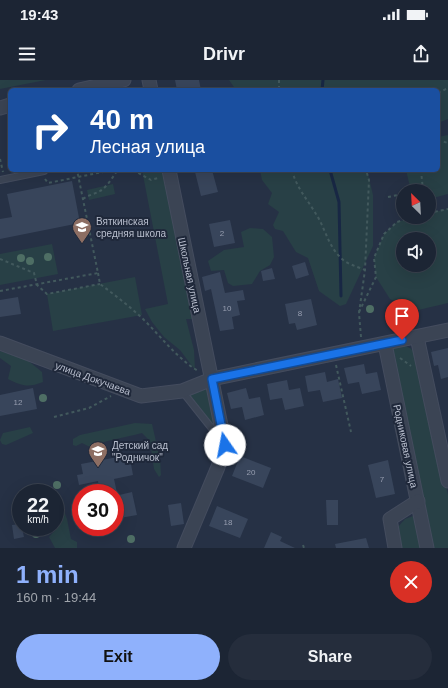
<!DOCTYPE html>
<html lang="en">
<head>
<meta charset="utf-8">
<style>
	body { margin:0; font-family:Arial,sans-serif; background:#252d3c; color:#f1f3f6; height:100vh; display:flex; flex-direction:column; font-size:15px; white-space:nowrap }
	* { box-sizing:border-box; margin:0 }
	p { font-size:13px; color:#a0a5ac }
	.icon { flex:none; width:22px; height:22px; fill:none; stroke:currentColor; stroke-width:2; stroke-linecap:round; stroke-linejoin:round }
	.map { position:relative; height:468px; overflow:hidden }
	.sheet { display:flex; flex-direction:column; background:#1c2534; flex:1 }
	.sheet>* { flex:none }
	.hud { position:absolute; left:8px; top:8px; width:432px; height:84px; border-radius:6px; box-shadow:0 4px 16px #0002,0 0 0 1px #3a424f; background:#1a4fa0; color:#fff; overflow:hidden }
	.needle { width:26px; rotate:336deg }
	.fabs { position:absolute; left:396px; top:104px; display:grid; gap:8px }
	.fabs a { display:grid; place-items:center; width:40px; height:40px; border-radius:50%; background:#1c2534; box-shadow:0 4px 16px #0002,0 0 0 1px #3a424f; font-size:20px }
	.speed { position:absolute; left:12px; top:404px; display:flex; gap:8px; font-size:20px; font-weight:700; text-align:center }
	.speed>* { display:grid; place-content:center; width:52px; height:52px; border-radius:50%; background:#1c2534; box-shadow:0 4px 16px #0002,0 0 0 1px #3a424f; line-height:1 }
	.speed small { font-size:10px; font-weight:400 }
	.speed .limit { border:6px solid #d22; background:#fff; color:#111 }
	.pin { position:absolute; display:grid; place-items:center; width:34px; height:34px; color:#fff; margin:-41px -17px; border-radius:50% 50% 50% 0; rotate:-45deg; box-shadow:0 0 4px #0007 }
	.pin .icon { rotate:45deg }
	.me { position:absolute; width:44px; margin:-22px; rotate:348deg; stroke-linejoin:round; filter:drop-shadow(0 0 3px #0008) }
	.turn { display:flex; align-items:center; gap:14px; height:84px; padding:0 16px; font-size:18px }
	.turn .icon { width:52px; height:52px; stroke-width:2.5 }
	.turn b { display:block; font-size:28px; line-height:34px }
	.round { display:grid; place-items:center; flex:none; width:42px; height:42px; border-radius:21px; background:#252d3c }
	.head { display:flex; align-items:center; justify-content:space-between; height:68px; padding:0 16px }
	h1 { font-size:24px; font-weight:700; line-height:30px; color:#8fb1fc }
	.button { display:flex; gap:8px; margin-top:auto; padding:8px 16px }
	.button a { flex:1; height:46px; border-radius:24px; background:#8fb1fc; color:#111; font-size:16px; font-weight:700; line-height:46px; text-align:center }
	.button a+a { background:#252d3c; color:#f1f3f6 }
	.status { display:flex; justify-content:space-between; align-items:center; height:28px; padding:0 20px; background:#1c2534; direction:ltr }
	.status svg { height:11px; fill:currentColor }
	header { display:flex; justify-content:space-between; align-items:center; height:52px; padding:0 16px; background:#1c2534; font-size:18px; font-weight:700 }
	.map>svg:first-child { display:block }
	.green { fill:#284046; fill-rule:evenodd }
	.lines { fill:none; stroke-linecap:round; stroke-linejoin:round }
	.stream { stroke:#182744; stroke-width:3 }
	.building { fill:#38455b }
	.service-casing { stroke:#444c5e; stroke-width:8 }
	.minor-casing { stroke:#444c5e; stroke-width:15 }
	.path { stroke:#42595d; stroke-width:2; stroke-dasharray:3 3; stroke-linecap:butt }
	.service { stroke:#3b4454; stroke-width:6 }
	.minor { stroke:#3b4454; stroke-width:13 }
	.tree { fill:#4e6e64 }
	.route-casing { stroke:#114b97; stroke-width:10 }
	.route { stroke:#1a73e8; stroke-width:7 }
	.labels { text-anchor:middle; stroke-width:4; stroke-linejoin:round; paint-order:stroke }
	.number-label { font-size:8px; fill:#979eb0 }
	.poi-label { font-size:10px; fill:#b9bfce; stroke:#1f283a; text-anchor:start }
	.street-label { font-size:10px; fill:#b9bfce; stroke:#1f283a }
</style>
</head>
<body>
<div class="status"><b>19:43</b><svg viewBox="0 0 49 12"><path d="M0 12V9h3v3zM5 12V6h3v6zM10 12V3h3v9zM15 12V0h3v12zM26 1h20v11H26zM47 4h2v5h-2z"/></svg></div>
<header><svg class="icon" aria-label="menu" viewBox="0 0 24 24"><path d="M4 6h16M4 12h16M4 18h16"/></svg>Drivr<svg class="icon" aria-label="share" viewBox="0 0 24 24"><path d="M12 15V3M7 8l5-5 5 5M5 13v7h14v-7"/></svg></header>
<div class="map">
<svg width="448" height="468" viewBox="0 0 448 468">
	<rect width="100%" height="100%" fill="#263145"/>
	<g class="green">
		<path d="M0,0H46L0,9Z"/>
		<path d="M229,0H448V39L438,43V10H236Z"/>
		<path d="M448,55V114L429,119V111H411L406,90H438V57Z"/>
		<path d="M142,90H164L193,239H186L194,270L195,290L180,270L164,257L152,242L145,229L168,224Z"/>
		<path d="M260,90H367L373,115V166L346,224L340,226L319,211L308,178L296,172L283,151L275,149L273,145L279,132L268,124L272,113L262,100Z"/>
		<path d="M113,104L115,114L89,120L87,110Z"/>
		<path d="M448,129V223L414,231L390,219L376,197L374,178L384,154L397,142L414,137H429V133ZM403,159H429V185H403Z"/>
		<path d="M250,148L263,149L272,157L274,177L270,185L260,191L252,204L233,206L228,203L224,190L211,191L208,181L224,170L244,167L241,152Z"/>
		<path d="M52,164L58,194L0,205V174Z"/>
		<path d="M135,197L142,235L53,251L47,214Z"/>
		<path d="M402,265C415,268 419,277 422,290L448,415V468H431L390,276L394,267Z"/>
		<path d="M0,271L26,279L42,292L43,302C28,308 22,306 8,299L11,286L0,278Z"/>
		<path d="M209,306L219,352L190,316V313Z"/>
		<path d="M135,343L152,344L160,379L161,395L159,397L154,389L150,361L142,353C124,358 106,360 90,367L82,363L76,366L73,365V359L80,355Z"/>
		<path d="M30,347L33,353L6,365L2,364L0,360L3,353Z"/>
		<path d="M60,431H64L67,439L71,459L77,462V468H55L49,457L58,447Z"/>
		<path d="M413,436L418,438L425,468H401L398,447L405,439Z"/>
	</g>
	<g class="lines">
		<g class="stream">
			<path d="M322,10L323,0"/>
			<path d="M330,90L339,122L341,216"/>
		</g>
	</g>
	<g class="building">
		<path d="M175,0H199L201,10H177Z"/>
		<path d="M206,90H212L218,112L201,116L195,92Z"/>
		<path d="M72,101L80,143L0,159V139L12,137L7,114Z"/>
		<path d="M230,140L235,163L214,167L209,144Z"/>
		<path d="M305,182L309,195L296,199L292,186Z"/>
		<path d="M272,188L275,199L263,201L261,191Z"/>
		<path d="M220,192L225,213L243,210L245,220L237,221L240,235L232,237L234,249L220,251L211,209L205,211L202,197Z"/>
		<path d="M18,217L21,234L0,237V220Z"/>
		<path d="M311,219L317,245L297,250L295,243L289,244L285,224Z"/>
		<path d="M448,268V297L441,299L438,285L434,286L431,272Z"/>
		<path d="M364,284L366,294L377,292L381,310L362,314L359,302L348,304L344,288Z"/>
		<path d="M325,292L327,302L338,299L342,318L323,322L320,310L308,312L305,296Z"/>
		<path d="M287,300L289,310L300,308L304,326L285,330L282,318L270,320L267,304Z"/>
		<path d="M33,308L37,329L0,336V315Z"/>
		<path d="M246,308L249,319L260,317L264,335L245,340L242,327L231,329L227,313Z"/>
		<path d="M123,376L125,385L131,384L133,395L114,399L117,413H100L98,401L79,405L77,395L83,394L81,384Z"/>
		<path d="M240,376L271,388L263,408L232,396Z"/>
		<path d="M388,380L395,414L376,418L368,385Z"/>
		<path d="M132,412L137,435L120,438L118,427L115,428V416Z"/>
		<path d="M326,420H338V445H327Z"/>
		<path d="M181,423L184,444L171,446L168,425Z"/>
		<path d="M217,426L248,439L240,458L209,446Z"/>
		<path d="M21,444L24,457L14,459L12,445Z"/>
		<path d="M271,452L282,457L280,461L295,468H264Z"/>
		<path d="M366,458L369,468H336L335,464Z"/>
	</g>
	<g class="lines">
		<defs>
			<g id="service">
				<path d="M0,100L44,91"/>
				<path d="M182,311L221,360"/>
			</g>
			<g id="minor">
				<path d="M149,0L151,10"/>
				<path d="M79,10L124,0"/>
				<path d="M0,28L10,25"/>
				<path d="M169,90L225,365L218,387L184,468"/>
				<path d="M417,257L448,401"/>
				<path d="M0,263L141,316L182,311L212,299L448,250"/>
				<path d="M385,264L427,468"/>
				<path d="M395,468L390,439L418,421"/>
			</g>
		</defs>
		<use href="#service" class="service-casing"/>
		<use href="#minor" class="minor-casing"/>
		<g class="path">
			<path d="M279,0V10"/>
			<path d="M438,13L448,8"/>
			<path d="M438,60L448,63"/>
			<path d="M0,79L3,92"/>
			<path d="M133,90L151,100L158,98"/>
			<path d="M292,90C296,107 307,119 316,134C325,148 328,165 340,177C346,184 356,186 365,190"/>
			<path d="M421,90L423,111"/>
			<path d="M45,99L48,103L113,90"/>
			<path d="M417,111L423,110"/>
			<path d="M388,117L403,114"/>
			<path d="M83,119C88,115 95,114 100,111C107,107 112,98 117,91L116,90"/>
			<path d="M429,133L448,129"/>
			<path d="M0,179L34,193L37,205L47,214L100,204"/>
			<path d="M98,193L100,204C116,216 132,228 146,242C163,259 177,278 198,291"/>
			<path d="M0,211L98,193L77,90"/>
			<path d="M359,232L376,197L374,178L384,154L397,142L414,137"/>
			<path d="M361,257L359,233L365,190L369,100L366,90"/>
			<path d="M400,278L411,286"/>
			<path d="M336,285L351,352"/>
			<path d="M54,337L89,328L111,316"/>
			<path d="M303,465L304,468"/>
		</g>
		<use href="#service" class="service"/>
		<use href="#minor" class="minor"/>
	</g>
	<g class="tree">
		<circle cx="48" cy="177" r="4"/>
		<circle cx="21" cy="178" r="4"/>
		<circle cx="30" cy="181" r="4"/>
		<circle cx="370" cy="229" r="4"/>
		<circle cx="43" cy="318" r="4"/>
		<circle cx="57" cy="405" r="4"/>
		<circle cx="36" cy="454" r="4"/>
		<circle cx="131" cy="459" r="4"/>
	</g>
	<g class="lines">
		<defs>
			<path id="route" d="M225,365L212,299L402,260"/>
		</defs>
		<use href="#route" class="route-casing"/>
		<use href="#route" class="route"/>
	</g>
	<defs>
		<symbol id="school-pin" viewBox="-11 -11 22 30"><path d="M0 17L-7.5 6A9.5 9.5 0 1 1 7.5 6Z" fill="#8d6e63" stroke="#1f283a"/><path d="M0-5L7-2L0 1L-7-2ZM-4 1L0 2.5L4 1V4Q0 6-4 4Z" fill="#fff"/></symbol>
	</defs>
	<g fill-rule="evenodd">
		<use href="#school-pin" x="71" y="136" width="22" height="30"/>
		<use href="#school-pin" x="87" y="360" width="22" height="30"/>
	</g>
	<g class="labels">
		<g class="number-label">
			<text x="222" y="156">2</text>
			<text x="227" y="231">10</text>
			<text x="300" y="236">8</text>
			<text x="18" y="325">12</text>
			<text x="251" y="395">20</text>
			<text x="382" y="402">7</text>
			<text x="228" y="445">18</text>
		</g>
		<g class="poi-label">
			<text x="96" y="145">Вяткинская<tspan x="96" dy="12">средняя школа</tspan></text>
			<text x="112" y="369">Детский сад<tspan x="112" dy="12">"Родничок"</tspan></text>
		</g>
		<g class="street-label">
			<text transform="translate(190 195) rotate(78)" y="4">Школьная улица</text>
			<text transform="translate(93 298) rotate(20)" y="4">улица Докучаева</text>
			<text transform="translate(406 366) rotate(78)" y="4">Родниковая улица</text>
		</g>
	</g>
</svg>
<div class="fabs">
<a><svg class="needle" viewBox="-14 -14 28 28"><path d="M0-13l5 13h-10z" fill="#e53935"/><path d="M0 13l5-13h-10z" fill="#a0a5ac"/></svg></a>
<a><svg class="icon" aria-label="sound" viewBox="0 0 24 24"><path d="M4 9h4l5-4v14l-5-4H4zM17 9q2 3 0 6"/></svg></a>
</div>
<div class="speed"><div>22<small>km/h</small></div><div class="limit">30</div></div>
<div class="pin" style="left:402px;top:260px;background:#d93025"><svg class="icon" aria-label="arrive" viewBox="0 0 24 24"><path d="M6 21V4h12l-3 4 3 4H6"/></svg></div>
<svg class="me" style="left:225px;top:365px" viewBox="-20 -20 40 40"><circle r="19" fill="#fff"/><path d="M0-13L10 11 0 6-10 11z" fill="#1a73e8"/></svg>
<div class="hud">
<div class="turn"><svg class="icon" aria-label="right" viewBox="0 0 24 24"><path d="M7 20v-9h11M14 6l5 5-5 5"/></svg><div><b>40 m</b>Лесная улица</div></div>
</div>
</div>
<section class="sheet">
<div class="head"><div><h1>1 min</h1><p>160 m · 19:44</p></div><a class="round" style="background:#d93025;color:#fff"><svg class="icon" aria-label="close" viewBox="0 0 24 24"><path d="M6 6l12 12M18 6L6 18"/></svg></a></div>
<div class="button"><a>Exit</a><a>Share</a></div>
</section>
</body>
</html>
